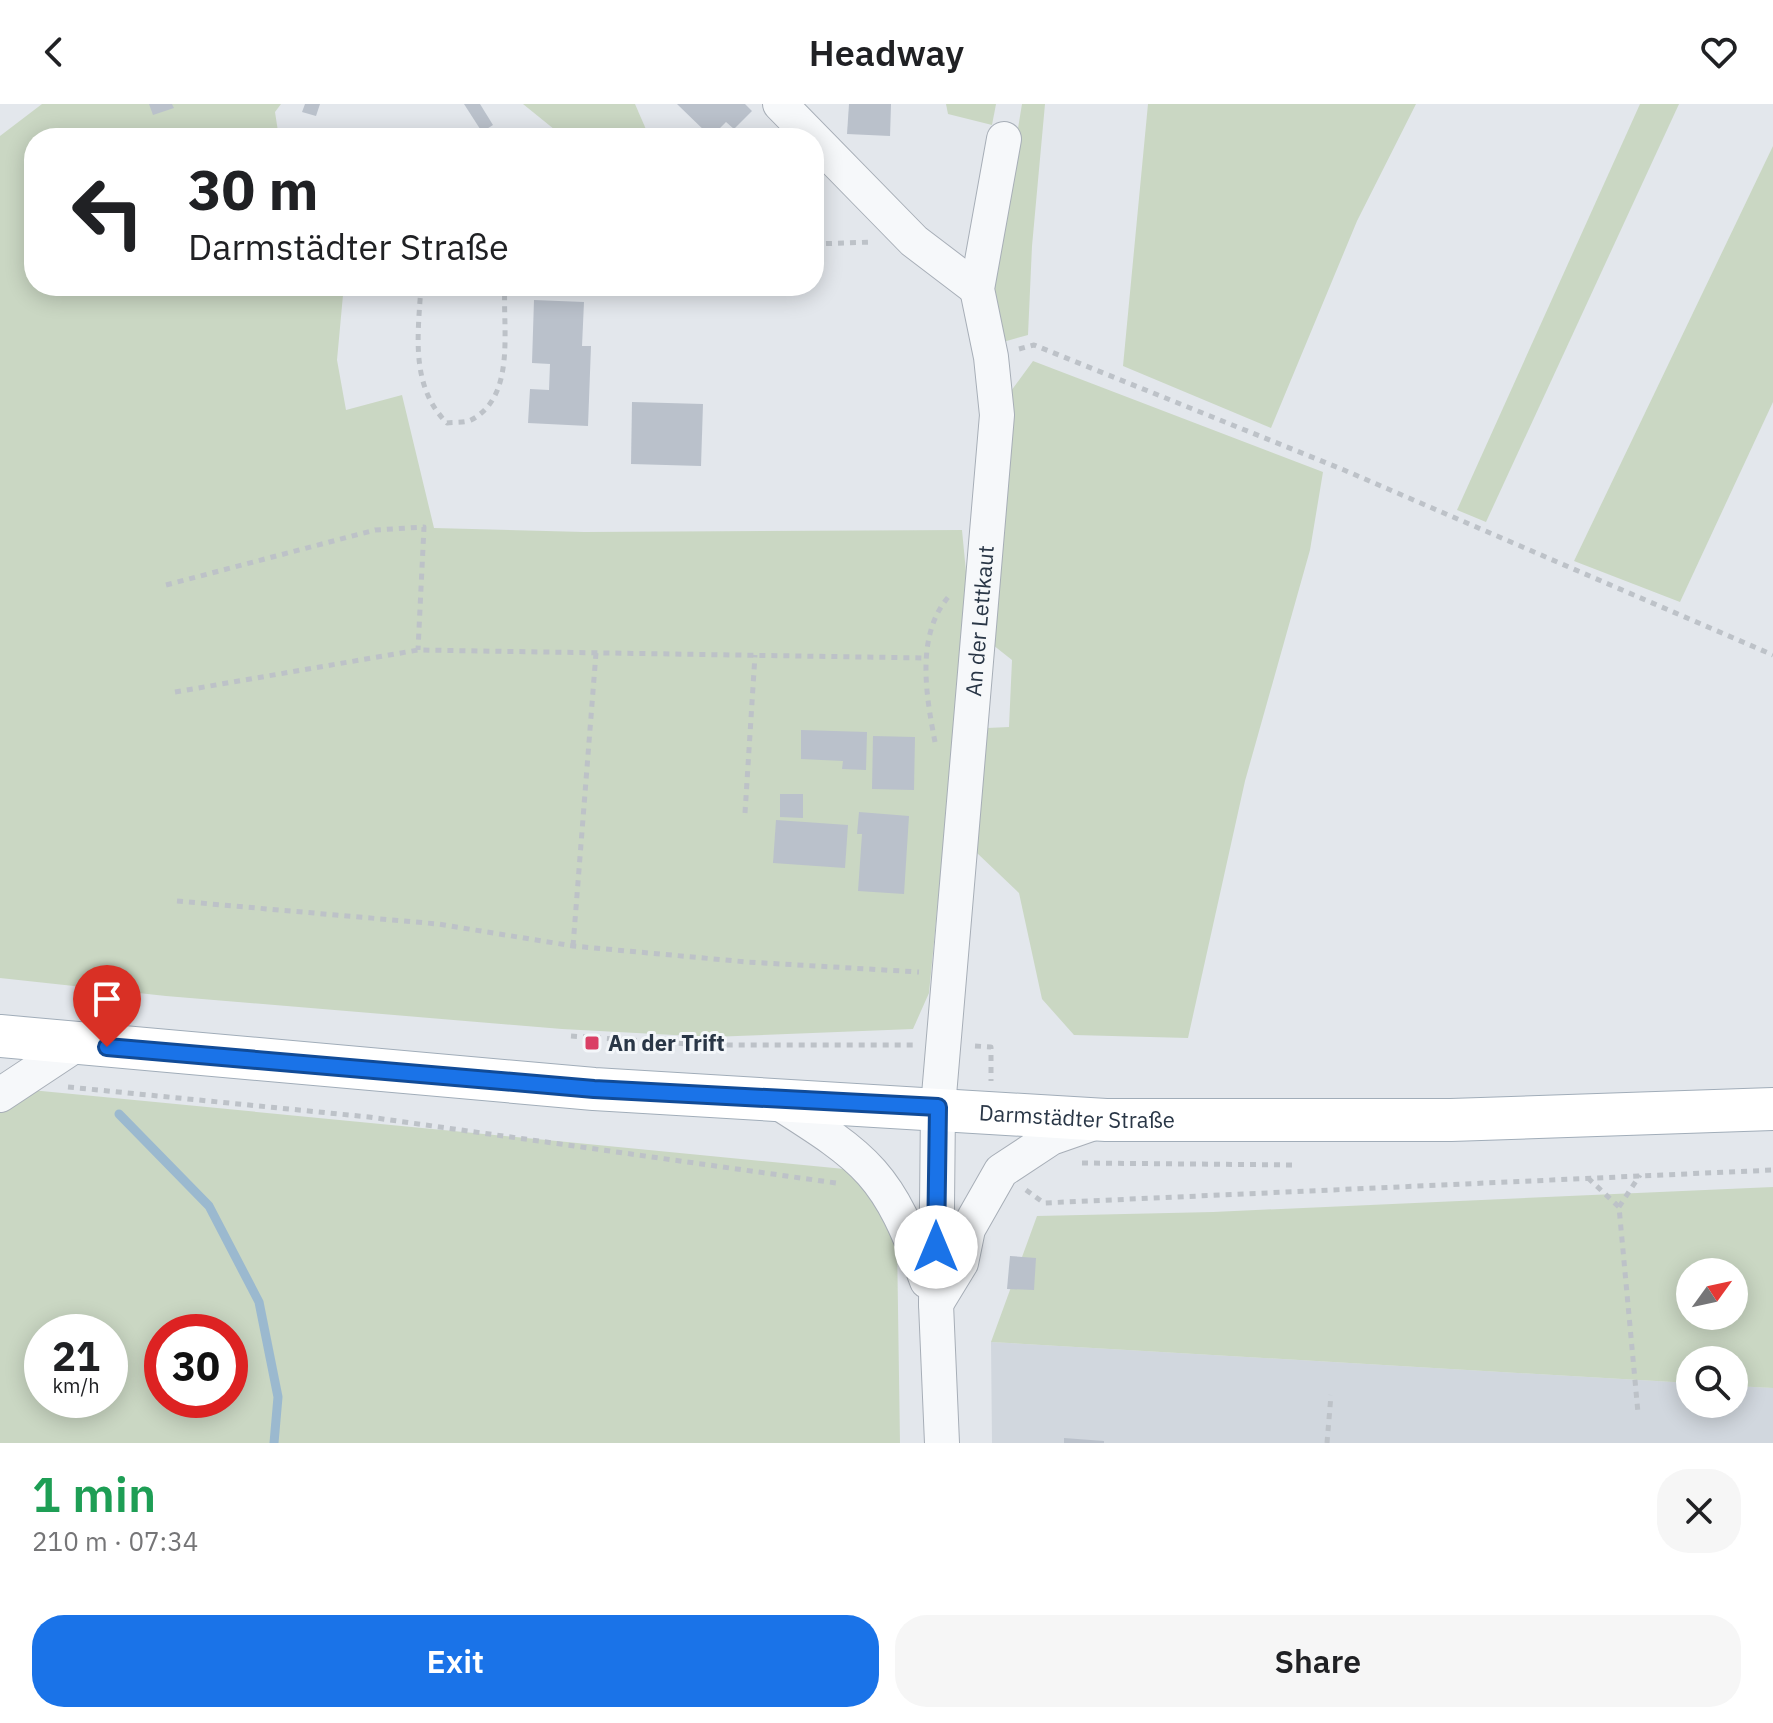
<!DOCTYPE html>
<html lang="en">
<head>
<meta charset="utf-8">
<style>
	body { margin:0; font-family:"IBM Plex Sans",sans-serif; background:#f6f6f6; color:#202124; height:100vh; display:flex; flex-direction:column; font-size:30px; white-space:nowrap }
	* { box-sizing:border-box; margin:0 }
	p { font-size:26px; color:#757577 }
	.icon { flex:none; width:44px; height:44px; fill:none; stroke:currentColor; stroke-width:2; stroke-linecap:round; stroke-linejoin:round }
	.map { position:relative; height:1339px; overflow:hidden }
	.sheet { display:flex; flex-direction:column; background:#fff; flex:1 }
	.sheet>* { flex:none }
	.top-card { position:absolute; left:24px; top:24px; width:800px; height:168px; border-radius:32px; box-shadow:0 4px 20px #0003; background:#fff; color:#202124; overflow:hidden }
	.needle { width:52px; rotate:57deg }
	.buttons { position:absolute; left:1676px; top:1154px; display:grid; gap:16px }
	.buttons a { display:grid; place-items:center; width:72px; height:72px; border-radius:50%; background:#fff; box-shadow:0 4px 20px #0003; font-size:40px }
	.speed { position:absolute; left:24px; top:1210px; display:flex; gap:16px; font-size:40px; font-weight:700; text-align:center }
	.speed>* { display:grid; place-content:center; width:104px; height:104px; border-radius:50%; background:#fff; box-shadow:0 4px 20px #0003; line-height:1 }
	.speed small { font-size:20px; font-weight:400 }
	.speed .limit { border:12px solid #d22; background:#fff; color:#111 }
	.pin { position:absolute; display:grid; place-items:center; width:68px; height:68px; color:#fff; margin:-82px -34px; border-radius:50% 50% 50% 0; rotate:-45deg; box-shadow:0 0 8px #0007 }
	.pin .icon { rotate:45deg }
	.me { position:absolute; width:88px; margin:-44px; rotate:0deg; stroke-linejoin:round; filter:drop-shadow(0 0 6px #0008) }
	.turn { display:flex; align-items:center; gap:28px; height:168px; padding:0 32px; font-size:36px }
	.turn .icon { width:104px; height:104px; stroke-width:2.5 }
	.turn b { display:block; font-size:56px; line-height:68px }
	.round { display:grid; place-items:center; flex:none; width:84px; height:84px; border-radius:32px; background:#f6f6f6 }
	.head { display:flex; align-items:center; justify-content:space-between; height:136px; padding:0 32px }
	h1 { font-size:48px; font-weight:600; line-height:60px; color:#1e9e55 }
	.action { display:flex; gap:16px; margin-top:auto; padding:16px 32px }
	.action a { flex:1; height:92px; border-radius:32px; background:#1a73e8; color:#fff; font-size:32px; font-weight:600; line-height:92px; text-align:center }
	.action a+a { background:#f6f6f6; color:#202124 }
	header { display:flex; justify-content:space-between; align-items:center; height:104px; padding:0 32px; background:#fff; font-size:36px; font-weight:600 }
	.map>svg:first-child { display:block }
	.built { fill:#d1d7de }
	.green { fill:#cad7c3; fill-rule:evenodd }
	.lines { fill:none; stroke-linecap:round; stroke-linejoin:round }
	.stream { stroke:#9bb9cf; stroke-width:9 }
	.building { fill:#bac1cb }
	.minor-casing { stroke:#a7aeb7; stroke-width:36 }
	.major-casing { stroke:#a1adb9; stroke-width:44 }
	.path { stroke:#bdc2c8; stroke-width:5; stroke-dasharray:6 6; stroke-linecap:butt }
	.minor { stroke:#f6f8fa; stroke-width:34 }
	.major { stroke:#fff; stroke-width:42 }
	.route-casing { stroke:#114b97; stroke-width:20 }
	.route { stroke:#1a73e8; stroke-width:14 }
	.poi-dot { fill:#da3f65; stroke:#f3f6f9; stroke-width:3 }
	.labels { text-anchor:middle; stroke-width:6; stroke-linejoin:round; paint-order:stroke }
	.street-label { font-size:22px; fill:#293646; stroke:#f3f6f9 }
	.poi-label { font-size:22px; font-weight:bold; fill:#293646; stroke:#f3f6f9; text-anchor:start }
</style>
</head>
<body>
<header><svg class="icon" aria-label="back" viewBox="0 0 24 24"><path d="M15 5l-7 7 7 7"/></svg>Headway<svg class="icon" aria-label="heart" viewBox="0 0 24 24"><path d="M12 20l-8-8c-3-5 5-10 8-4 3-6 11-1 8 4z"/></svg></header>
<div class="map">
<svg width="1773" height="1339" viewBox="0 0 1773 1339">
	<rect width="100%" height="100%" fill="#e3e7ec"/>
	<path class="built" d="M991,1238L1690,1279V1300H1734V1282L1773,1284V1339H992Z"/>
	<g class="green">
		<path d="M42,0H281L275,8L279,34H34V182H339L343,191L337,256L346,306L402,291L434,424L584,428L962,426L968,489L929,889L913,925L711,933L562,925L166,892L0,874V32Z"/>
		<path d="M523,0H635L648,30L640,34H565Z"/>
		<path d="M946,0H996L992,21L948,10Z"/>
		<path d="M1022,0H1045L1032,142L1028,231L1003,238L993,176Z"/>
		<path d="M1148,0H1416L1357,117L1271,324L1123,262Z"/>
		<path d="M1640,0H1679L1486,418L1457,406Z"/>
		<path d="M1773,42V298L1680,498L1574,457Z"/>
		<path d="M1033,257L1323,368L1310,446L1245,677L1188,934L1074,931L1042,895L1019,789L977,749L987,624L1009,623L1012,556L993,541L1011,287Z"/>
		<path d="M0,983L896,1070L900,1339H0ZM42,1228H110V1296H42ZM162,1228H230V1296H162Z"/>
		<path d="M1773,1083V1284L1734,1282V1256H1690V1279L991,1238L1037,1112L1213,1108ZM1690,1168H1734V1212H1690Z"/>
	</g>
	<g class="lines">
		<path class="stream" d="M119,1010L209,1102L259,1198L278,1293L274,1339"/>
	</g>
	<g class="building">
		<path d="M149,0H172L174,4L153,11Z"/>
		<path d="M305,0H320L316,12L302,8Z"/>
		<path d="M464,0H480L493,21L482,28Z"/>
		<path d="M677,0H745L752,7L734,25L726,18L711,33Z"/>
		<path d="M849,0H891L890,32L847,30Z"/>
		<path d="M534,196L584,198L582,242H591L588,322L528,319L530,285L549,286L550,260L532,259Z"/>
		<path d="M632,298L703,300L701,362L631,360Z"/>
		<path d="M801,626L867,628L866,666L842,665L843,657L801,655Z"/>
		<path d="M873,632L915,633L914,686L872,685Z"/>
		<path d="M780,690H803V714L780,713Z"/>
		<path d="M859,708L909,712L904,790L858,787L862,730H857Z"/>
		<path d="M776,716L848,721L845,764L773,759Z"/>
		<path d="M1010,1152L1036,1154L1034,1186L1007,1185Z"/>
		<path d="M1064,1334L1104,1337V1339H1064Z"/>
	</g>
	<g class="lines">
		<defs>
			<g id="minor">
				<path d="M780,0L914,137L977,185"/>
				<path d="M0,991L77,940"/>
				<path d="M774,996C869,1056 888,1069 927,1177"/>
				<path d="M936,1200L961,1159L968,1125L1001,1067L1051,1034L1094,1019"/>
				<path id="s1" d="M942,1339L936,1200L938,1003L997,311L991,253L977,185L1004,35"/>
			</g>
			<g id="major">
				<path id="s2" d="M0,932L594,985L1106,1016H1451L1773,1005"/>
			</g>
		</defs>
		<use href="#minor" class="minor-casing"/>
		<use href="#major" class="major-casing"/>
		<g class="path">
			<path d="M814,140L873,138"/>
			<path d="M421,182C418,231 410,282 447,319C454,318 465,319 471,316C517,292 502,223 505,182"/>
			<path d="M1019,245L1034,241L1344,366L1773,551"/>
			<path d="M166,481L375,426L424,423L418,546"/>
			<path d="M175,588L418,546L925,554"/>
			<path d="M935,638C926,591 915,530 950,491"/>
			<path d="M745,709L755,551"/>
			<path d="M177,797L438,820L573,842L747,858L919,868"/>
			<path d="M573,842L596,549"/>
			<path d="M571,932L705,941H913"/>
			<path d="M975,942L991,943V977"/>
			<path d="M68,983L369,1013L836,1079"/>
			<path d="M1082,1059L1297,1061"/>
			<path d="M1588,1074L1619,1103L1638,1309"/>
			<path d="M1026,1086L1044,1099L1773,1066"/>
			<path d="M1619,1103L1640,1071"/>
			<path d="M1327,1339L1331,1291"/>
		</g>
		<use href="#minor" class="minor"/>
		<use href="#major" class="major"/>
	</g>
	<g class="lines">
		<defs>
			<path id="route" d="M107,943L594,985L938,1003L936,1143"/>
		</defs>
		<use href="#route" class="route-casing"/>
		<use href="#route" class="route"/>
	</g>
	<rect class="poi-dot" x="584" y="931" width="16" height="16" rx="4"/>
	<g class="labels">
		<g class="street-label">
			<text dy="8" stroke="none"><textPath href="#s1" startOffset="824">An der Lettkaut</textPath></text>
			<text dy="8" stroke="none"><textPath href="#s2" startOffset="1080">Darmstädter Straße</textPath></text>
		</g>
		<g class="poi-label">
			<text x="608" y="947">An der Trift</text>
		</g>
	</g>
</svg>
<div class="buttons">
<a><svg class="needle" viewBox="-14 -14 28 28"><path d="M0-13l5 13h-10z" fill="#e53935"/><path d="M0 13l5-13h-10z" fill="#757577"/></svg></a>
<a><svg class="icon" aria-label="search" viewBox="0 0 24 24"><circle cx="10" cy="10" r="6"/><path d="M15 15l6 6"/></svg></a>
</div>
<div class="speed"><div>21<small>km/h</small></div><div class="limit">30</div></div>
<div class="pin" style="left:107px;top:943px;background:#d93025"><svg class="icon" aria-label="arrive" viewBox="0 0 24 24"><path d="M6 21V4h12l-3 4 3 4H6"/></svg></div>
<svg class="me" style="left:936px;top:1143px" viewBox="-20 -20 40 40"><circle r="19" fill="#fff"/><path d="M0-13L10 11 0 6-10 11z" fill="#1a73e8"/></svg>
<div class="top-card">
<div class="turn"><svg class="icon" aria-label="left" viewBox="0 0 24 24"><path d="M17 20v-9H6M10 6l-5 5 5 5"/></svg><div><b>30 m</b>Darmstädter Straße</div></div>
</div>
</div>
<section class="sheet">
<div class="head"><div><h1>1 min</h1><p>210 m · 07:34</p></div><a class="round"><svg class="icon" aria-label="close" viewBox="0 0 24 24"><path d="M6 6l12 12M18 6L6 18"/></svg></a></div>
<div class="action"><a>Exit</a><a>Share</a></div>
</section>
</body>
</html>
